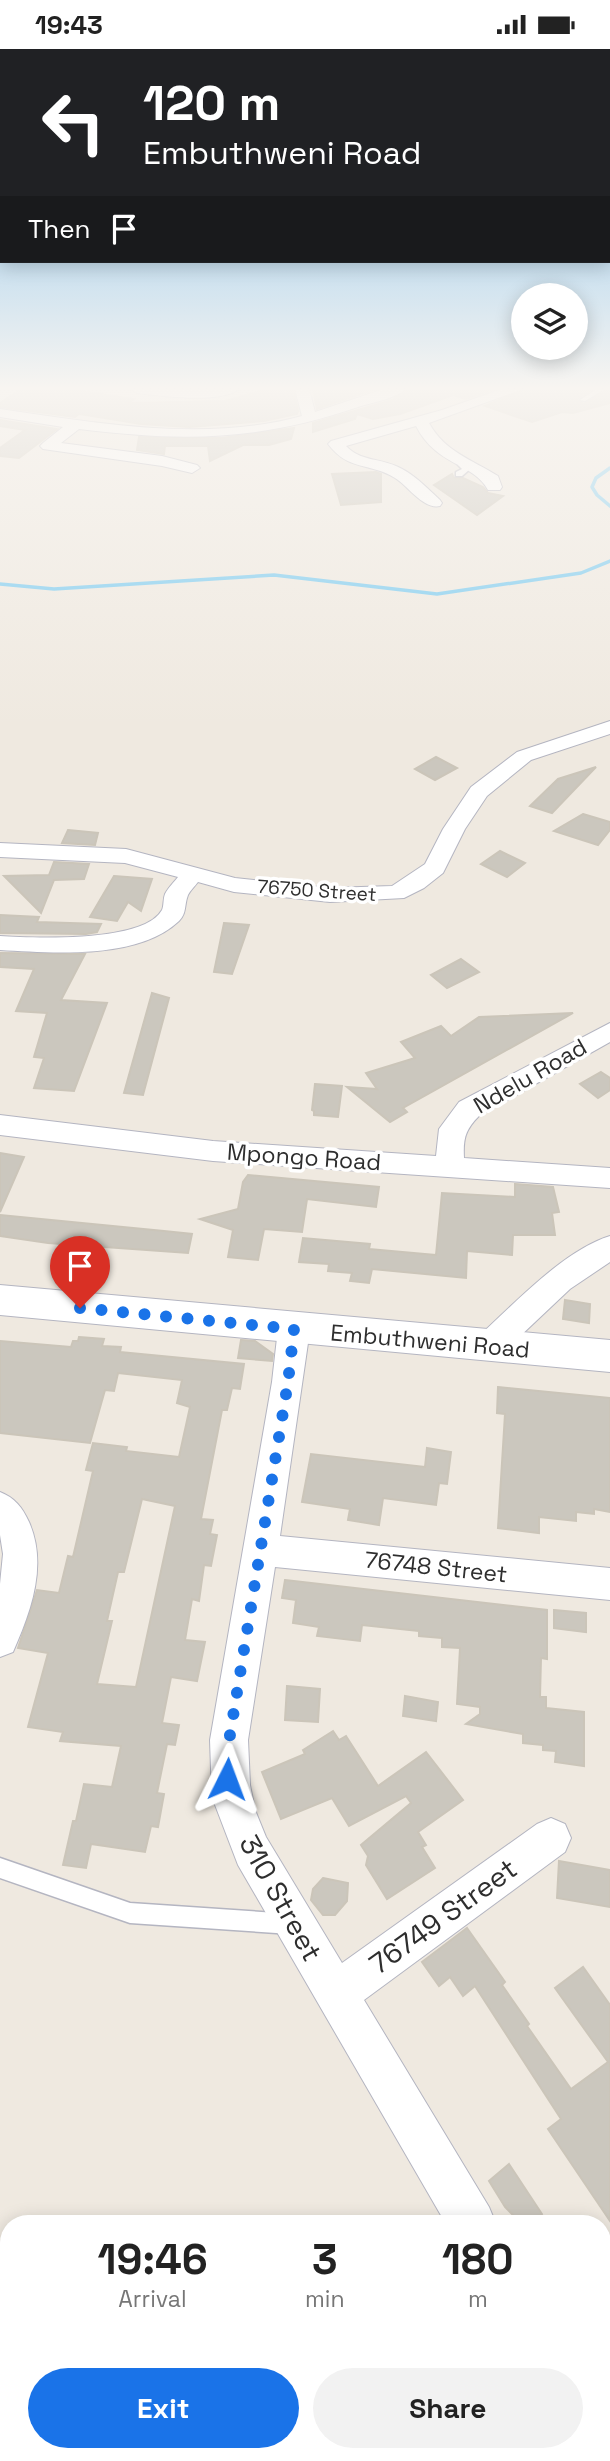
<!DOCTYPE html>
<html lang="en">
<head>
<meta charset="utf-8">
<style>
	body { margin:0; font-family:"Space Grotesk",sans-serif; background:#f2f2f2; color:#222; height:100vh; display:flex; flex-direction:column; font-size:26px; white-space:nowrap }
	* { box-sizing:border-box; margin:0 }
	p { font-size:23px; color:#767676 }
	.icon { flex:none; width:38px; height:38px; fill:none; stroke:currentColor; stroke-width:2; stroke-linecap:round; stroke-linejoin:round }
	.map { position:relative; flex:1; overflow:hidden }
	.side { position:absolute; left:0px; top:2166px; width:611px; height:247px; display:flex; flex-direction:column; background:#fff; border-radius:28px 28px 0 0; box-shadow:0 4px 18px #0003 }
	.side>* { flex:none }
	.hud { position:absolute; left:0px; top:0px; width:611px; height:214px; box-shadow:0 4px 18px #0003; background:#202124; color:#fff; overflow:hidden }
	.tools { position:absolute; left:511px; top:234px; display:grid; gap:14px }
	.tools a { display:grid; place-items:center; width:77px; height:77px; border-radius:50%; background:#fff; box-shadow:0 4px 18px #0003; font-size:35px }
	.pin { position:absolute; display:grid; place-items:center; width:60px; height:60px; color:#fff; margin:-72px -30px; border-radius:50% 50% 50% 0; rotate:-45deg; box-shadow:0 0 7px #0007 }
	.pin .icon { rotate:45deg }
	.me { position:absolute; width:77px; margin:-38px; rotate:3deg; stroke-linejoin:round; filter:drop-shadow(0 0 5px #0008) }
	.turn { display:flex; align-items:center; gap:24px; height:147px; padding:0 28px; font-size:32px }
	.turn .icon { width:91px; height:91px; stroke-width:2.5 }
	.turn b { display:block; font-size:49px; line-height:60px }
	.then { display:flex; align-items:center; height:66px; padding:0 28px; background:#0003; gap:14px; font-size:26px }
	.eta { display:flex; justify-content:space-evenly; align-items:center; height:119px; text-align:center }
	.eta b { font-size:42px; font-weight:700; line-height:49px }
	.button { display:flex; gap:14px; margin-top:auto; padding:14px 28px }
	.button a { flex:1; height:80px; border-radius:42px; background:#1a73e8; color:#fff; font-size:28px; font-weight:700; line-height:80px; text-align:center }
	.button a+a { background:#f2f2f2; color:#222 }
	.status { display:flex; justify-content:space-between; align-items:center; height:49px; padding:0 35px; background:#fff; direction:ltr }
	.status svg { height:19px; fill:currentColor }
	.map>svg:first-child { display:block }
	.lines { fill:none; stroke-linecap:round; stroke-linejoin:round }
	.stream { stroke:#73c9f1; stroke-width:3.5 }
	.building { fill:#cbc7be; stroke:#cbc5b9; stroke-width:2; fill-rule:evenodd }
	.service-casing { stroke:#b4b5c1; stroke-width:3 }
	.minor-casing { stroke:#b4b5c1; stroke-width:2 }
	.tertiary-casing { stroke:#b4b5c1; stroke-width:2 }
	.service { fill:#fff; fill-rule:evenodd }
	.minor { fill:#fff; fill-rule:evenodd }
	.tertiary { fill:#fff; fill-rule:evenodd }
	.route { stroke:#1a73e8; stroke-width:12; stroke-dasharray:0 21.6 }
	.labels { text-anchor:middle; stroke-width:7; stroke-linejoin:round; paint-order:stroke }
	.far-street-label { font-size:19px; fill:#2e2e2e; stroke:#fff }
	.street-label { font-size:23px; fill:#2e2e2e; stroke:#fff }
	.near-street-label { font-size:28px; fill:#2e2e2e; stroke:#fff }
</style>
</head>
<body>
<div class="status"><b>19:43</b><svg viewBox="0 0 49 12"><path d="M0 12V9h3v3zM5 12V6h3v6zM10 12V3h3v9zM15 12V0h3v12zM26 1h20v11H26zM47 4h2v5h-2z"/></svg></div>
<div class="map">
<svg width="610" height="2412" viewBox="0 0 610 2412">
	<rect width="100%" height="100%" fill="#efe9e0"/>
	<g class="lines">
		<g class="stream">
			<path d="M610,419L596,429L592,438L597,446L610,457"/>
			<path d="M0,535L54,540L274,526L437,545L581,524L610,512"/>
		</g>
	</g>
	<g class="building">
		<path d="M21,340H69L134,350L128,354L225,352L268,340H293L298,362L297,365L264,372L189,378L141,375L86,366L79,365L75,368L0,358V354Z"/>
		<path d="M313,340H375L317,360Z"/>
		<path d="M409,340H494L466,350L453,346L400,365L373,370L357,365L355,370L313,383V374L392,351Z"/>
		<path d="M525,340H592L577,350L584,355L610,340V354L573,364L562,363L532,373L485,357Z"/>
		<path d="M0,371L57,380L19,409L0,407V399L25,381L0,377Z"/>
		<path d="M294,379L291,390L269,396H243L210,412L208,397H165L164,405L137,401L139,388L222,389Z"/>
		<path d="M376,423L381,425V453L341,456L332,425Z"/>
		<path d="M452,425L454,429H463L483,438L488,444L503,447L477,466L434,436Z"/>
		<path d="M436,708L457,719L435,731L415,720Z"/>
		<path d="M596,718L552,764L530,757L558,730Z"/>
		<path d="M583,765L610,773V781L598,796L554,782Z"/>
		<path d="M68,781L98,784L95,796L62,794Z"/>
		<path d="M500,802L525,814L507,828L481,815Z"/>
		<path d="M54,813L89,815L84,830L54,831L41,864L4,827L49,826Z"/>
		<path d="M114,827L152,830L141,862L128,853L117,872L90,868Z"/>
		<path d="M0,866L39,868L37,873L101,875L97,883L86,885L0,884Z"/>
		<path d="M224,874L249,876L232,925L214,923Z"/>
		<path d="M0,904L85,905L61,951L107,954L74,1042L34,1039L44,1009L34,1008L47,964L16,962L34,920L0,918Z"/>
		<path d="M461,910L479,923L447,939L431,926Z"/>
		<path d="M152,944L169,949L143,1046L124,1044Z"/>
		<path d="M573,964L403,1059L407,1063L390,1073L347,1038L377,1040L366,1024L415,1009L401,993L441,977L451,987L479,968Z"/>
		<path d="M601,1023L610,1029V1041L598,1049L580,1035Z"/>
		<path d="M315,1035L342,1037L338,1068L314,1066V1062L312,1061Z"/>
		<path d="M0,1104L24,1108L0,1163Z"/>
		<path d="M248,1126L379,1138L376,1158L307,1150L302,1183L264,1180L258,1211L228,1208L233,1181L200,1170L238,1160L243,1133Z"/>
		<path d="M515,1135L553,1138L559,1163L552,1164L555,1186H513L512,1206L467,1202L466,1229L372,1220L369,1234L350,1232L352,1224L328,1222L329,1215L299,1213L303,1189L370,1195L369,1200L436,1206L442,1144L515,1148Z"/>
		<path d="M0,1166L164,1182L192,1185L188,1204L48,1194L0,1187Z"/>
		<path d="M565,1251L590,1255L589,1274L563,1270Z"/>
		<path d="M79,1288L104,1290L102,1297L121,1298L120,1303L244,1315L240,1340L232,1339L227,1361H222L201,1470L213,1471L210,1485L217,1486L211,1517L204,1516L199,1552L192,1550L185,1591L205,1593L197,1632L171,1628L162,1674L179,1676L175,1696L167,1695L157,1744L164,1745L158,1778L151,1777L145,1803L91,1795L86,1819L63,1816L73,1772H76L84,1735L112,1738L121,1697L60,1692L63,1683L28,1678L48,1604L18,1599L37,1541L59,1544L68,1507L73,1508L93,1422L86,1421L93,1394L127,1398L126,1402L179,1408L190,1358L177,1354L182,1331L118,1324L114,1342L105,1341L90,1394L0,1384V1292L71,1298L73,1292H78ZM142,1450L175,1457L136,1638L97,1635L112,1572H107L118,1523H124Z"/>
		<path d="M241,1291L255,1292L273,1305L272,1312L238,1309Z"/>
		<path d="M498,1338L610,1349V1463L594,1460V1465L576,1463V1472L539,1468V1484L498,1479L505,1365L497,1364Z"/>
		<path d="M427,1399L451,1403L447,1435L439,1434L436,1456L383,1449L379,1476L348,1471L350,1460L302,1453L311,1405L425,1418Z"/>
		<path d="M285,1531L547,1561V1610L541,1609L540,1648H546V1659L584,1663V1717L555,1713L556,1702L543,1701V1696L523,1694V1685L466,1675L480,1665V1658L457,1655L460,1599L442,1598V1589L419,1587V1582L362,1576L360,1592L317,1587L319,1578L293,1574L296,1551L282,1549Z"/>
		<path d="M554,1561L586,1564V1583L554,1579Z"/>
		<path d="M287,1637L320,1640L318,1673L285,1671Z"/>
		<path d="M405,1647L438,1653L436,1672L403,1667Z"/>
		<path d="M333,1682L339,1691L346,1687L378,1737L426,1703L463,1751L418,1783L426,1796L422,1798L435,1819L387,1850L366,1816L368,1807L361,1796L411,1754L406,1747L349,1777L332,1749L281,1770L262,1723L305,1705L303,1701Z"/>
		<path d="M559,1812L610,1821V1858L557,1849Z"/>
		<path d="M323,1829L348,1834L347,1852L335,1866H323L311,1851L313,1840Z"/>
		<path d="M467,1879L505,1933L502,1936L529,1975L527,1977L571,2040L608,2013L555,1939L583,1918L610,1956V2172L548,2080L561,2070L475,1937L463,1947L450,1928L439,1937L422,1913Z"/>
		<path d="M509,2115L542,2165L532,2175H523L519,2168L516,2169L505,2158L489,2132Z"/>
	</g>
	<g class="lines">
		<defs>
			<g id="service">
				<path d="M597,340H605L585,352L580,351Z"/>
				<path d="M462,414L470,420L462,427H456V423L462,420L458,416Z"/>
				<path d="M0,1809L130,1854L291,1865L298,1868L301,1875L298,1882L291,1885L130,1874L0,1829Z"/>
			</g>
			<g id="minor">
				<path d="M130,340H239C220,355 161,347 137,344Z"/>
				<path d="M295,340H309L315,363L384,340H406C396,349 375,353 361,357C260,392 185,393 79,380L61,394L162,407L197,416L200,419L192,424L162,417L43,400L40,397L43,394L63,378L0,368V360C98,374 204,394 302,367Z"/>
				<path d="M502,340H523L429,374C445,403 471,410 498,427L502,438L500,441H488C473,413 437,418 416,377L346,397C360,412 378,409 396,417C413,424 426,438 440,451L442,454L440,457C424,461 408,437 395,429C370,413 349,423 328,395L331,392L442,361Z"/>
				<path d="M610,672V685L531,711L487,747L465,780L443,824L424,839L404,849L330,853L234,843L198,833C195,837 190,842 188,846C184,856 187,864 179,872C138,911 53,904 0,901V887C33,889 144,894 162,861C164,857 163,850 165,845C168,839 174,833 178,828L125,814L0,808V794L126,800L235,829L330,839L392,837L425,815L443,780L471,738L517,703Z"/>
				<path d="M610,974V993L479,1067C465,1081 463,1090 464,1109L610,1119V1139L213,1112L0,1086V1066L213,1092L436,1107L439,1080L459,1053Z"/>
				<path d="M610,1187V1213L570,1240L499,1307L488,1311L477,1307L472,1298L477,1289C513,1256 564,1201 610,1187Z"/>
				<path d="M294,1268L305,1271L310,1280L280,1487L610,1519V1551L275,1518L248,1691L250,1736L255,1761L266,1788L342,1914L537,1775L551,1769L565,1775L571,1789L565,1803L364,1951L489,2158L496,2175H446L238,1816L212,1748L210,1691L272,1333L278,1280L283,1271Z"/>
				<path d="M0,1443C15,1449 22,1458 29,1473C48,1516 31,1562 13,1603L0,1608V1535L3,1505L0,1486Z"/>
				<path d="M602,2367L610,2371V2412H584L581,2404H602Z"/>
			</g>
			<path id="tertiary" d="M0,1236L610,1291V1323L0,1266Z"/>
		</defs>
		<use href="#service" class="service-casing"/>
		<use href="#minor" class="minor-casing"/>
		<use href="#tertiary" class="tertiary-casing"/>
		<use href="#service" class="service"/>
		<use href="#minor" class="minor"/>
		<use href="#tertiary" class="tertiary"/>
	</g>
	<linearGradient id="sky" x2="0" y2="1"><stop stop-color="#79bcec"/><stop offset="0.5" stop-color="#f8f5f1"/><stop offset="1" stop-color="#f8f5f1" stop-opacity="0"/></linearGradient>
	<rect width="610" height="678" fill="url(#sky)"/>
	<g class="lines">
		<path class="route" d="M80,1259L294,1280L288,1333L229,1692L227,1730"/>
	</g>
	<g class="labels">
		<g class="far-street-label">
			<text transform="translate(317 841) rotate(4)" y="7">76750 Street</text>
		</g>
		<g class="street-label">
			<text transform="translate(530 1027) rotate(-30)" y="8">Ndelu Road</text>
			<text transform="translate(304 1108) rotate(4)" y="8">Mpongo Road</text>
			<text transform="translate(430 1292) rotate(5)" y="8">Embuthweni Road</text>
			<text transform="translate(436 1518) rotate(6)" y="8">76748 Street</text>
		</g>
		<g class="near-street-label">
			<text transform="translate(281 1849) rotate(61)" y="10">310 Street</text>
			<text transform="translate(443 1867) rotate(-36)" y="10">76749 Street</text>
		</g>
	</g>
</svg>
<div class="tools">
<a><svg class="icon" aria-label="layers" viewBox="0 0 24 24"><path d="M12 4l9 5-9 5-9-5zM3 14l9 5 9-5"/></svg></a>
</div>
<div class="pin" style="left:80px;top:1259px;background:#d93025"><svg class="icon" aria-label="arrive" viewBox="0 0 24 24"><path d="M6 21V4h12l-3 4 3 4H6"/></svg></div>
<svg class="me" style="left:227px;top:1730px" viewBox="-20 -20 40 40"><path d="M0-17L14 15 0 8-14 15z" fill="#1a73e8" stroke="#fff" stroke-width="4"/></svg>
<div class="hud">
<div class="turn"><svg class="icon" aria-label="left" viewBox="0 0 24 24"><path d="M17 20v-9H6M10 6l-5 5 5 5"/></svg><div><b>120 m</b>Embuthweni Road</div></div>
<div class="then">Then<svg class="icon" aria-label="arrive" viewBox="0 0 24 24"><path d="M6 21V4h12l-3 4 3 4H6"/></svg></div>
</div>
<section class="side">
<div class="eta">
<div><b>19:46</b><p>Arrival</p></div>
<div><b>3</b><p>min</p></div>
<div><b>180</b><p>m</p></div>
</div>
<div class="button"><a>Exit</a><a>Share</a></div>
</section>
</div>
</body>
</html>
